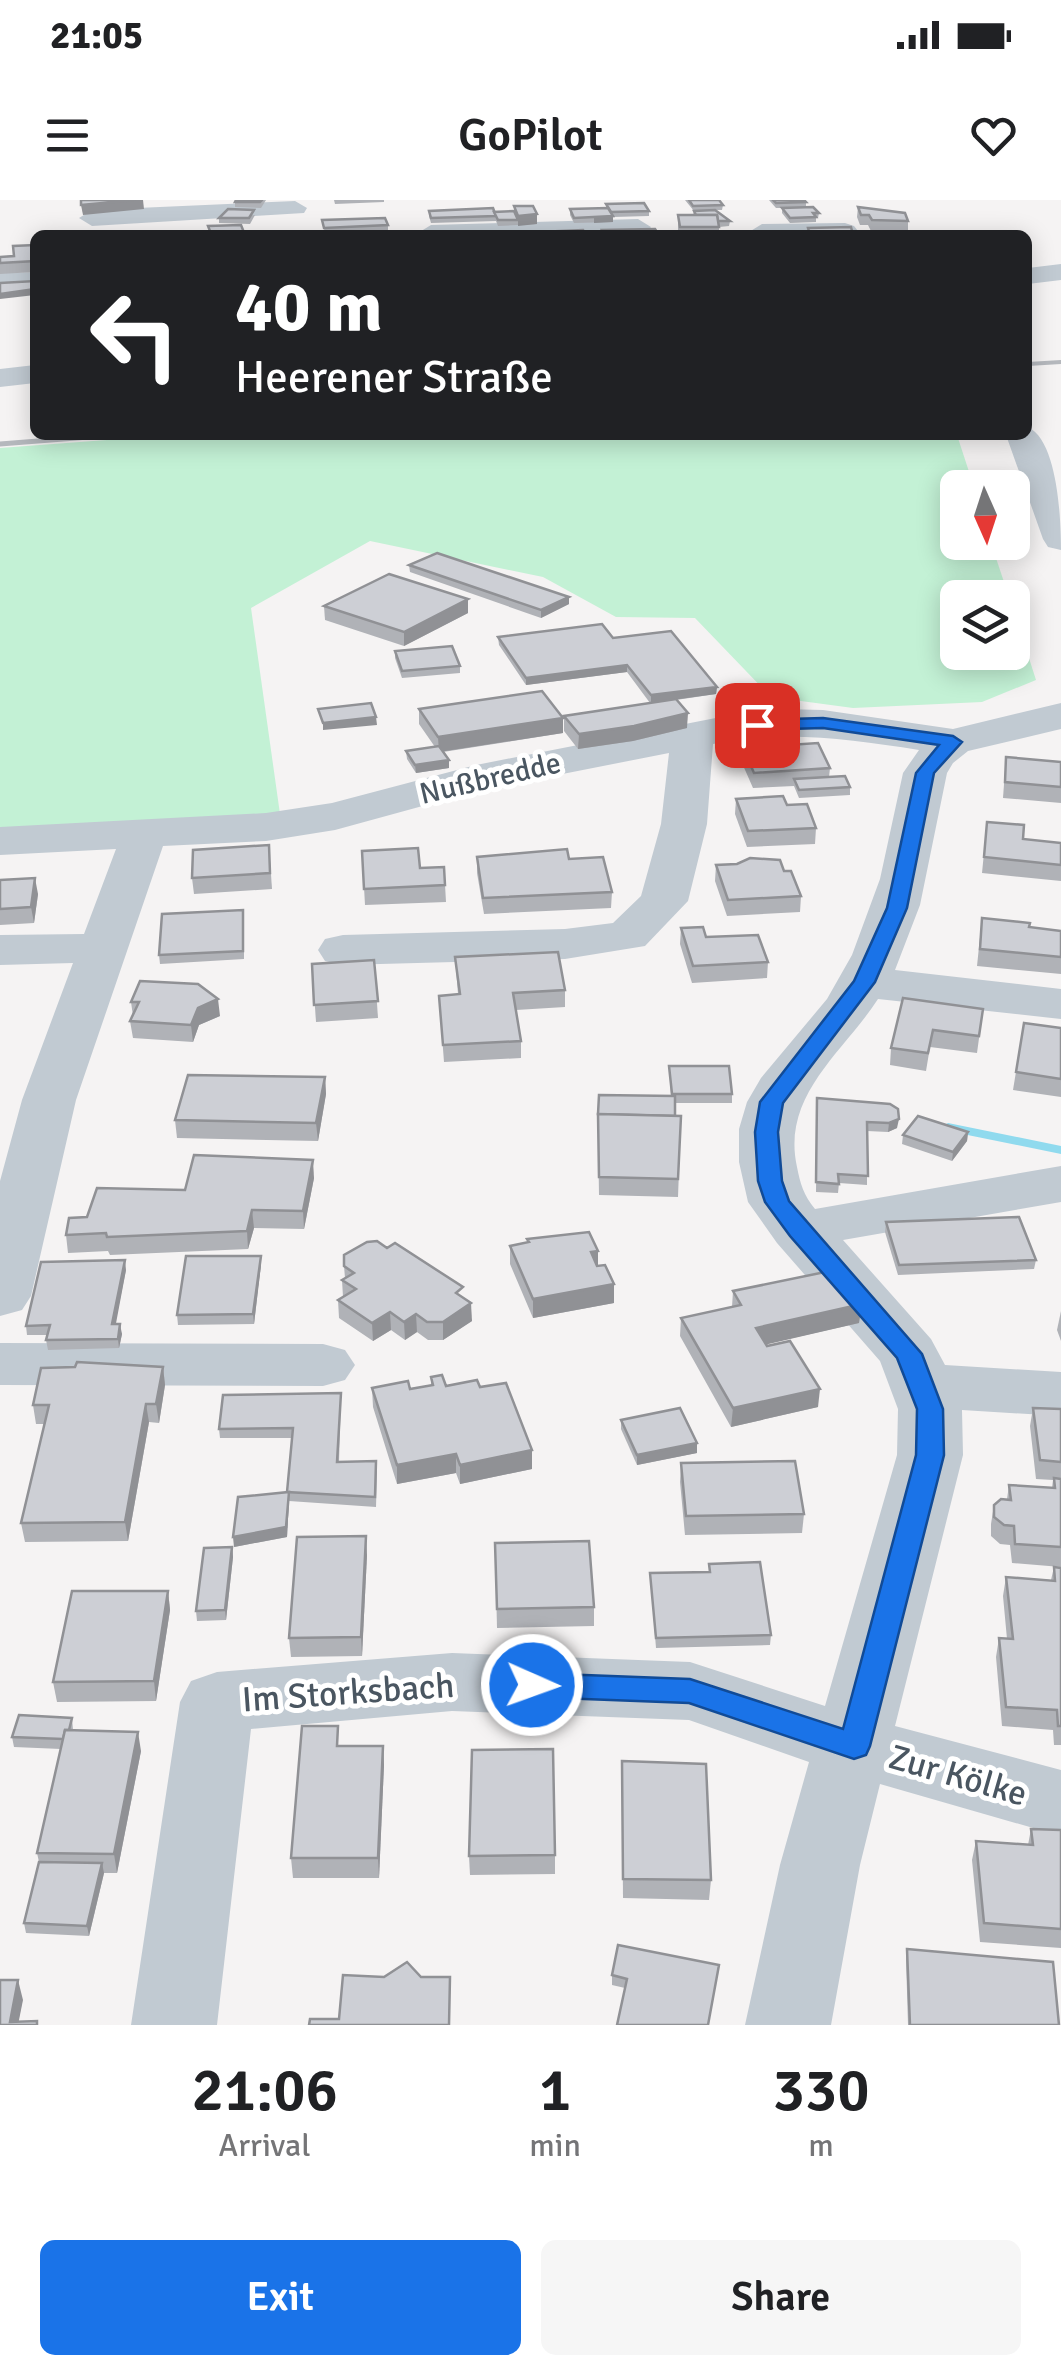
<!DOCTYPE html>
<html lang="en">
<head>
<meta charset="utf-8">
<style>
	body { margin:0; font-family:Signika,sans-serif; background:#f6f6f6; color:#202124; height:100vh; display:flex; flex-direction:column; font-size:38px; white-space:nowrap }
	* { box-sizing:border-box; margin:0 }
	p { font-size:32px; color:#757577 }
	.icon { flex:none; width:55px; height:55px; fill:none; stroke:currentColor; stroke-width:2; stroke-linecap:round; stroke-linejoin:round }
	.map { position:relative; height:1825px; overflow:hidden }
	.panel { display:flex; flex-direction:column; background:#fff; flex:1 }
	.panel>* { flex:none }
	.banner { position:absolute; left:30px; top:30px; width:1002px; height:210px; border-radius:15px; box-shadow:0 5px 25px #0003; background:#202124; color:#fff; overflow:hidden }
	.needle { width:65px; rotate:177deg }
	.tools { position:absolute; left:940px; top:270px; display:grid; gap:20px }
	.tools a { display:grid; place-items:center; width:90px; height:90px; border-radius:15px; background:#fff; box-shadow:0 5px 25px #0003; font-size:50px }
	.pin { position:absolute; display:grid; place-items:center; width:85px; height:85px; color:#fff; margin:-42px; border-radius:20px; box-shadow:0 5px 15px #0006 }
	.me { position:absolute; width:110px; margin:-55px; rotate:92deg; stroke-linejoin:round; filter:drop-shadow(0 0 8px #0008) }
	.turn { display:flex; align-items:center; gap:35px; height:210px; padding:0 40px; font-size:45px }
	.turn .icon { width:130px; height:130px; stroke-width:2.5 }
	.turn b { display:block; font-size:70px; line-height:85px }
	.eta { display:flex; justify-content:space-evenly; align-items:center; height:170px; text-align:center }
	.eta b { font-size:60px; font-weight:600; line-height:70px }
	.primary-button { display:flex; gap:20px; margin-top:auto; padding:20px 40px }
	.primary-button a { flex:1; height:115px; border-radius:15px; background:#1a73e8; color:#fff; font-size:40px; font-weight:600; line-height:115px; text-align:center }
	.primary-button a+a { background:#f6f6f6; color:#202124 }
	.status { display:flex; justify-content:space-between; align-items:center; height:70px; padding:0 50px; background:#fff; direction:ltr }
	.status svg { height:28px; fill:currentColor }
	header { display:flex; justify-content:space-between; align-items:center; height:130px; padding:0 40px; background:#fff; font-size:45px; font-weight:600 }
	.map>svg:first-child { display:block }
	.green { fill:#c3f1d5 }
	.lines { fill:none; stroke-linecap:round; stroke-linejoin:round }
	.stream { fill:#90daee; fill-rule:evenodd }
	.minor { fill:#c1cad2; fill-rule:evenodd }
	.rail-far1 { stroke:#b5b8bd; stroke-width:4 }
	.rail { stroke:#b5b8bd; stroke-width:5 }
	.wall { fill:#b0b2b7 }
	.shaded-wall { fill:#909195 }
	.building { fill:#cdcfd5; stroke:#909195; stroke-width:2.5 }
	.route { fill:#1a73e8; stroke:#114b97; stroke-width:2.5 }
	.labels { text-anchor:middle; stroke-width:10; stroke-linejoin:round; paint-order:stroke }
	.street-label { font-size:30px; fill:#4a5661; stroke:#fff }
	.near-street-label { font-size:35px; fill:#4a5661; stroke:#fff }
</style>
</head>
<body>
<div class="status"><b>21:05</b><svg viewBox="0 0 49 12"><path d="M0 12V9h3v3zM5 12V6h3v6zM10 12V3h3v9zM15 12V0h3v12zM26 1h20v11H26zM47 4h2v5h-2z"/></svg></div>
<header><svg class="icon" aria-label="menu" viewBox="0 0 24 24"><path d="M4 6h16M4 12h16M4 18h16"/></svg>GoPilot<svg class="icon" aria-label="heart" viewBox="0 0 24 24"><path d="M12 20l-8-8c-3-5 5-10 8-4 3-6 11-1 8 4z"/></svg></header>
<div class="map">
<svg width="1061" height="1825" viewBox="0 0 1061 1825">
	<rect width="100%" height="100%" fill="#f5f3f3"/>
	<path class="green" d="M173,235H957L974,287L958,288V342L991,343L1009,397L958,398V452H1012L1013,408L1036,480L982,502L853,508L771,497L695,418L616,417L543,377L370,341L251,408L280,614L0,628V248Z"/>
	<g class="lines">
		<path class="stream" d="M948,923L1061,946V954L943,930L941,927Z"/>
		<g class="minor">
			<path d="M295,1L307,8L304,13L92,26L79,18L92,10Z"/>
			<path d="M638,19L651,27L647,32L418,33L431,25Z"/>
			<path d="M845,23L854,26L858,31L855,35L749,32L762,24Z"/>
			<path d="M1061,64V80L1028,84V68Z"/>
			<path d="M35,72V88L0,89V73Z"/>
			<path d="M35,165V183L0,187V169Z"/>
			<path d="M1028,227C1058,241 1061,320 1061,350L1048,347L1043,339L1006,235H1028Z"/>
			<path d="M1061,503V529L968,551L953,563L947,573L920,705L895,770L1061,789V819L878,799C844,852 781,895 797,967C800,983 804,996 815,1009L1061,966V1002L843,1040L931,1139L945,1165L1061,1172V1216L962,1210L963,1255L895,1526L1061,1570V1636L880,1584L860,1665L831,1825H745L780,1665L809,1562L689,1520L452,1511L251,1529L217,1825H131L180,1502L191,1481L217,1472L452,1453L690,1462L825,1506L897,1255L898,1209L880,1161L777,1043L748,1002L739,962V929L747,902L761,878L827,799L852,755L880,679L903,573L919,550C848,539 784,530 713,544L707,624L688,701L645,746L565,759L343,765L325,761L318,750L325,739L343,735L565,729L613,723L641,696L661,624L669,553L481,590L335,630L266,641L163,646L76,900L31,1096L22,1110L0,1116V981L22,900L73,763L0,765V735L84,734L116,649L0,655V627L266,613L332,603L476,565L731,515L782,509L823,510L953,529Z"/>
			<path d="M0,1143L323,1144L345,1150L355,1165L345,1180L323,1186L0,1185Z"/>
		</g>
		<path class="rail-far1" d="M1028,164L1061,162"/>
		<path class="rail" d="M0,244L114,235"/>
	</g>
	<g class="wall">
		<path d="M266,0L261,8L235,7V2Z"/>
		<path d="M334,0H384V2L335,4Z"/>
		<path d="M685,0H719L723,5L722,10H715L730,21L729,26L719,27V35H678V15H693L694,11Z"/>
		<path d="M769,0H804L806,2V7L819,13L818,18H816V22L790,23L782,13V8H776Z"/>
		<path d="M606,4L649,11V16L613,17V22L574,23L570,15V9L606,8Z"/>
		<path d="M514,6L537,14V24L498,26L496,21L431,23L429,16V11H514Z"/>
		<path d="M858,7L908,21V32L871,31L868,25H860L857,17Z"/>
		<path d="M255,15L250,24L219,23V18Z"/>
		<path d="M322,20L388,25V31L325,33Z"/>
		<path d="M35,45V72L0,74V57L14,56Z"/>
		<path d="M409,365L569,404L541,418L410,372Z"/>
		<path d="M468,399V413L404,446L325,420L324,406Z"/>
		<path d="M498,437L613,438L717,487L716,494L676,500L687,528L633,541L578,549L564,531V516L650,503L627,472L526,485L499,445Z"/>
		<path d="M395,451L460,466V473L402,478L395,458Z"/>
		<path d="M419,509L563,518V533L443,552L449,568L416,573L407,559L406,551L435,547L419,524Z"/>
		<path d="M743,548L830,568L829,577L850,587V595L799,598L794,586L753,588L742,563Z"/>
		<path d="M1006,557L1061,562V603L1003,598Z"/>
		<path d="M736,599L816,628L815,644L747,647L735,614Z"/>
		<path d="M987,622L1023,639L1061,643V681L982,673Z"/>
		<path d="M269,645L272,689L194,694L192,678Z"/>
		<path d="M362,651L420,668L444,667L446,702L365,705Z"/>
		<path d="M477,657L569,659L612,692L611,708L484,714L477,673Z"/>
		<path d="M716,665L784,671L801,696L800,712L727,716L715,681Z"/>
		<path d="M0,680L38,694L34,723L0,725Z"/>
		<path d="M982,718L1029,727L1061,731V774L977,766Z"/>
		<path d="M244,719V759L160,764L159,755Z"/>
		<path d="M681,728L768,762L767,778L692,783L680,744Z"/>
		<path d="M455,757L565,790V807L516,810L521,841V858L444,862L439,796L458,794Z"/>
		<path d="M374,760L378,818L316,822L312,764Z"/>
		<path d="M131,802L220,816L199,825L193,842L133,838L130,821L133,816Z"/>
		<path d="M983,809L977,853L930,847L926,871L890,865L891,848Z"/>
		<path d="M1024,823L1061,828V897L1013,890Z"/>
		<path d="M669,866L732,894V903H675V916H681L678,997L599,995L598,932L671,896Z"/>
		<path d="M325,877L326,894L318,941L177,938L175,920Z"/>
		<path d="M817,898L890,904L897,928L888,932L867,931V985L839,983L838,993L816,992Z"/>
		<path d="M968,932L967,941L952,961L902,944L903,935Z"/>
		<path d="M314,978L304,1029L254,1028L248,1049L110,1055L108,1051L68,1053L66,1035L87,1017L185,990Z"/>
		<path d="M886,1022L1036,1060L1034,1069L898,1075L885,1032Z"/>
		<path d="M527,1039L598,1051V1065L614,1103L533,1118L510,1064V1046L527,1043Z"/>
		<path d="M261,1056V1065L254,1124L178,1125L177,1115Z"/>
		<path d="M344,1066L463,1098L472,1121L443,1140H428L417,1132L405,1140L391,1130L373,1141L339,1118L338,1100L343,1097L342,1080L345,1078Z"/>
		<path d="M126,1070L115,1124L122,1134L119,1148L48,1150L46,1140L48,1135H27L26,1126Z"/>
		<path d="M733,1091L859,1123L766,1144L818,1207L731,1227L680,1136L681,1118L732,1107Z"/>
		<path d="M1061,1111V1141L1057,1130Z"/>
		<path d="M163,1167L165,1185L159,1223L149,1222L128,1341L25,1342L21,1323L45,1224H36L33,1205Z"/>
		<path d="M431,1177L446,1186L480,1187L532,1269L460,1284L456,1273L397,1284L373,1207L372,1188L410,1189L431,1185Z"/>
		<path d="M341,1193L339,1262L377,1271L376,1307L289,1301L287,1337L234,1347L287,1292L292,1238H220L219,1229Z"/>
		<path d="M1033,1208L1061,1209V1367L1012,1363L1010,1345L1000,1344L991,1336V1324L994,1305L1007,1299L1009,1285L1052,1288L1053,1280L1036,1279L1030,1226Z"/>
		<path d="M621,1220L697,1243V1253L637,1265L621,1229Z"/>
		<path d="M681,1263L804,1314L802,1333L685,1335L680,1282Z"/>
		<path d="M495,1343L594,1407V1426L497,1428Z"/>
		<path d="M232,1347L233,1357L226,1420L197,1421L196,1411Z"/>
		<path d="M367,1355L362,1456L291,1457L289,1438Z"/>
		<path d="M709,1364L771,1435L770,1445L656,1448L650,1373L709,1372Z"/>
		<path d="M1054,1367L1061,1368V1545H1054L1053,1530L1002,1526L996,1457L999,1438L1007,1439L1003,1396L1006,1377L1051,1380Z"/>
		<path d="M168,1391L170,1410L156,1501L57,1502L53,1482Z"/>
		<path d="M72,1518L73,1530L141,1551L117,1673H104L89,1736L26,1733L24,1723L39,1662L37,1653L61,1549L14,1547L12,1537Z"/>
		<path d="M340,1546H383L384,1565L379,1678H293L291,1658Z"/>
		<path d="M622,1561L711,1680L709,1700L623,1698Z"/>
		<path d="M1031,1629L1061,1630V1748L980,1742L972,1660L976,1641L1028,1645Z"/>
		<path d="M555,1655V1674L470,1675L469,1656Z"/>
		<path d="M907,1749L1059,1825H908L906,1759Z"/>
		<path d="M719,1765L718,1775L625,1788L612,1785V1775Z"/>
	</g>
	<g class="shaded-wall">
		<path d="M135,0H143L144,9L83,15L81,5Z"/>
		<path d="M537,14V24L518,26V16Z"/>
		<path d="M613,16V22L594,23V18Z"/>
		<path d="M35,89V95L0,99V94Z"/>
		<path d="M569,397V404L541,418V410Z"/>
		<path d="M468,399V413L404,446V432Z"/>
		<path d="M627,465V472L526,485V478Z"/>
		<path d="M717,487L716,494L651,503V495Z"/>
		<path d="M688,513L687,528L633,541L578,549L579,534Z"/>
		<path d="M376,517L377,525L323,530V523Z"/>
		<path d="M563,518V533L439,552L438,537Z"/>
		<path d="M449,560V568L416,573L415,565Z"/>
		<path d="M35,678L38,694L34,723L31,707Z"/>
		<path d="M218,799L220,816L199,825L193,842L191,825L198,808Z"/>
		<path d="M325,877L326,894L318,941L316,923Z"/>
		<path d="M899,919L897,928L888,932L889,923Z"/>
		<path d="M968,932L967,941L952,961L953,952Z"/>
		<path d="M313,960L314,978L304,1029L303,1011Z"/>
		<path d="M252,1010L254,1028L248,1049L247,1031Z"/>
		<path d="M598,1051V1069L591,1052Z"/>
		<path d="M261,1056V1065L254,1124L253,1114Z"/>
		<path d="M125,1060L126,1070L114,1134L112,1124Z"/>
		<path d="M614,1084V1103L533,1118V1099Z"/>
		<path d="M471,1103L472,1121L443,1140V1122Z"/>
		<path d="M862,1104L859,1123L755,1147L756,1128Z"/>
		<path d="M390,1112L391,1130L373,1141L372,1123Z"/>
		<path d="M416,1114L417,1132L405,1140L404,1122Z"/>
		<path d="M120,1124L122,1134L119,1148L118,1139Z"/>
		<path d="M163,1167L165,1185L159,1223L156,1204Z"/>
		<path d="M820,1189L818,1207L731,1227L733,1208Z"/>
		<path d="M146,1204L149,1222L128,1341L125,1322Z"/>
		<path d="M697,1243V1253L637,1265V1255Z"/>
		<path d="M532,1250V1269L460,1284V1265Z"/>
		<path d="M456,1254V1273L397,1284V1265Z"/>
		<path d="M289,1292V1301L287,1337L234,1347L233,1337Z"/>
		<path d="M366,1336L367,1355L362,1456L361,1437Z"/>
		<path d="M232,1347L233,1357L226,1420L225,1410Z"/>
		<path d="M168,1391L170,1410L156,1501L154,1481Z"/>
		<path d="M138,1532L141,1551L117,1673L114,1654Z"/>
		<path d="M383,1546L384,1565L379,1678L378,1658Z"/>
		<path d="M102,1663L104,1673L89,1736L87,1726Z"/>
		<path d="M18,1780L23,1800L18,1825L10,1822Z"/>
	</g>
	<g class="building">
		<path d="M81,0H135L81,5Z"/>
		<path d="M236,0H262L260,2H235Z"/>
		<path d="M689,0H719L723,5L693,6Z"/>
		<path d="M773,0H804L806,2L776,3Z"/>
		<path d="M644,3L649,11L611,12L606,4Z"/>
		<path d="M514,6H533L537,14L518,16Z"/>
		<path d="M813,7L819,13H813L816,17L790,18L782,8Z"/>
		<path d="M858,7L905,13L908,21L872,20L869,15H861Z"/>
		<path d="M493,8L496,16L431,18L429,11Z"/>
		<path d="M608,8L613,16L574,18L570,9Z"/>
		<path d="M228,9L254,10L249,18H219Z"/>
		<path d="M715,10L730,21H718L717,15H696L694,11Z"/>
		<path d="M514,11L518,20H498L494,12Z"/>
		<path d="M678,15H717L719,27H680Z"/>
		<path d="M385,18L388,25L324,28L322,20Z"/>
		<path d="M241,25L243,30L241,35H200L199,32L210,31L208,26Z"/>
		<path d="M851,27L853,35H810L808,28Z"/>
		<path d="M655,29L659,35H605L602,30Z"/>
		<path d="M583,30L586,35H542L540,32Z"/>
		<path d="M522,32L523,35H479V34Z"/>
		<path d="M35,45V61L0,63V57L14,56L13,46Z"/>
		<path d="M35,81V89L0,94V83Z"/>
		<path d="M437,353L569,397L541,410L409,365Z"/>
		<path d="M389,374L468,399L404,432L324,406Z"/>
		<path d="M602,424L613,438L671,431L717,487L651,495L627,465L526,478L498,437Z"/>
		<path d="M452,446L460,466L402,471L395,451Z"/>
		<path d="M542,491L563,518L438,537L419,509Z"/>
		<path d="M676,499L688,513L634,526L579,534L564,516Z"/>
		<path d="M371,503L376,517L323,523L318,509Z"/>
		<path d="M818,543L830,568L754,573L743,548Z"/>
		<path d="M439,546L449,560L415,565L406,551Z"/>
		<path d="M1006,557L1061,562V587L1005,582Z"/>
		<path d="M845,576L850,587L799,590L794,579Z"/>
		<path d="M783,596L787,605L807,604L816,628L748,631L736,599Z"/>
		<path d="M987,622L1024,625L1023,639L1061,643V665L984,657Z"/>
		<path d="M269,645L270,673L192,678L193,650Z"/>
		<path d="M418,648L420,668L444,667L445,685L364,689L362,651Z"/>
		<path d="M567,649L569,659L603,657L612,692L483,698L477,657Z"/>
		<path d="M750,658L780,660L784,671H791L801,696L728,700L716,665L737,664Z"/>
		<path d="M35,678L31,707L0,709V680Z"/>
		<path d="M243,710V751L159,755L162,714Z"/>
		<path d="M982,718L1030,723L1029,727L1061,731V757L980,749Z"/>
		<path d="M703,727L706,737L758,735L768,762L693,766L681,728Z"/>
		<path d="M558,752L565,790L513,793L521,841L443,845L439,796L460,794L455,757Z"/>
		<path d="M374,760L378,801L314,805L312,764Z"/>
		<path d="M140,781L198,784L218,799L198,808L191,825L130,821L139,802H131Z"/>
		<path d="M903,798L983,809L979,836L933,830L928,853L891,848Z"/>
		<path d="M1024,823L1061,828V879L1016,872Z"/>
		<path d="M669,866H729L732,894H672Z"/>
		<path d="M188,875L325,877L316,923L175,920Z"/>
		<path d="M599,895L675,896V916L598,914Z"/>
		<path d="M817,898L890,904L898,909L899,919L889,923L867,922L868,976L838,974L839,984L816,982Z"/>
		<path d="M598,914L681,916L678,979L599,977Z"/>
		<path d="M918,916L968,932L953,952L903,935Z"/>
		<path d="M194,955L313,960L303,1011L252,1010L247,1031L107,1037L106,1033L66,1035L69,1018L87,1017L97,988L185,990Z"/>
		<path d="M1019,1017L1036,1060L899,1065L886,1022Z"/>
		<path d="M589,1032L598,1051L591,1052L597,1066L605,1065L614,1084L533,1099L510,1046L529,1042L527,1039Z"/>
		<path d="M377,1041L387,1048L395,1043L463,1087L456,1093L471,1103L443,1122H427L416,1114L404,1122L390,1112L372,1123L338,1100L356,1089L342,1080L354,1073L344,1066V1055L367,1042Z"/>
		<path d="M186,1056H261L253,1114L177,1115Z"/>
		<path d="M125,1060L112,1124H120L118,1139L46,1140L50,1125L26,1126L41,1062Z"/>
		<path d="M830,1071L862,1104L756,1128L767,1146L790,1141L820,1189L733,1208L681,1118L741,1105L733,1091Z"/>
		<path d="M77,1162L163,1167L156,1204H146L125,1322L21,1323L49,1205H33L41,1168L75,1167Z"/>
		<path d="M442,1175L446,1186L477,1180L480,1187L506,1183L532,1250L460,1265L456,1254L397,1265L372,1188L408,1181L410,1189L433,1185L431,1177Z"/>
		<path d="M341,1193L337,1262L376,1261L375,1297L287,1292L293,1228L219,1229L223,1195Z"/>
		<path d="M680,1208L697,1243L637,1255L621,1220Z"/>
		<path d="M1033,1208L1061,1209V1262L1040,1260Z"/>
		<path d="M795,1261L804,1314L686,1316L681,1263Z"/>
		<path d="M1054,1278L1061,1279V1347L1015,1344L1014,1326L1004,1325L994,1317V1305L1001,1299L1011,1300L1009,1285L1055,1288Z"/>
		<path d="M289,1292L286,1327L233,1337L238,1297Z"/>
		<path d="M366,1336L361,1437L289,1438L297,1337Z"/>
		<path d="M589,1341L594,1407L497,1409L495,1343Z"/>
		<path d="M232,1347L225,1410L196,1411L204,1348Z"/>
		<path d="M760,1362L771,1435L656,1438L650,1373L710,1372L709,1364Z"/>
		<path d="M1054,1367L1061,1368V1526H1058L1057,1510L1006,1507L999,1438L1013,1439L1006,1377L1055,1381Z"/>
		<path d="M72,1391H168L154,1481L53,1482Z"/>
		<path d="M19,1515L72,1518L69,1530H65L63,1539L12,1537Z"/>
		<path d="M302,1526H338L337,1546H383L378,1658H291Z"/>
		<path d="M65,1530L138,1532L114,1654L37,1653Z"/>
		<path d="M553,1549L555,1655L469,1656L472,1550Z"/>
		<path d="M622,1561L706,1564L711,1680L623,1679Z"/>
		<path d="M1031,1629L1061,1630V1729L984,1723L976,1641L1033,1645Z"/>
		<path d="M39,1662L102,1663L87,1726L24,1723Z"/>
		<path d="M618,1745L719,1765L708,1825H617L627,1779L612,1775Z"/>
		<path d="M907,1749L1053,1762L1059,1825H910Z"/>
		<path d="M407,1762L421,1777H450L449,1825H309L310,1819H339L343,1775L384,1777Z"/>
		<path d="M0,1780H18L10,1822L37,1821V1825H0Z"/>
	</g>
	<path class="route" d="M823,518L953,536L962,542L934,573L907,708L875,782L783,903L778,932L782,981L789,1001L922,1154L943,1209L944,1255L870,1546L866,1555L854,1559L689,1503L532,1497L521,1494L516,1485L521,1476L532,1473L690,1479L843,1529L916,1255L917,1209L897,1158L790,1036L765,1002L758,981L755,932L760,902L854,781L887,708L916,573L939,545L823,528L757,530L748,525L757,520Z"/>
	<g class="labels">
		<g class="street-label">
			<text transform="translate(490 578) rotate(-13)" y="10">Nußbredde</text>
		</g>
		<g class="near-street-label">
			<text transform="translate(348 1492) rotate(-4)" y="12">Im Storksbach</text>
			<text transform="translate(958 1575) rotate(16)" y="12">Zur Kölke</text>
		</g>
	</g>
</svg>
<div class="tools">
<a><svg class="needle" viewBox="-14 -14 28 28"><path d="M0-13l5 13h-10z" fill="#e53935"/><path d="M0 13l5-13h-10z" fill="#757577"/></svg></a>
<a><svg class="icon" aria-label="layers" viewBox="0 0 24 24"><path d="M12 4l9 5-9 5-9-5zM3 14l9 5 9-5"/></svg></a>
</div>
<div class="pin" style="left:757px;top:525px;background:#d93025"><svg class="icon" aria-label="arrive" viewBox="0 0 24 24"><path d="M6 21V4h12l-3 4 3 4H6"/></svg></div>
<svg class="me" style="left:532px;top:1485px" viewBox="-20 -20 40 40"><circle r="17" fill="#1a73e8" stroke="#fff" stroke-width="3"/><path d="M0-11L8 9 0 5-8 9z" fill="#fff"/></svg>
<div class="banner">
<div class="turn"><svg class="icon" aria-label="left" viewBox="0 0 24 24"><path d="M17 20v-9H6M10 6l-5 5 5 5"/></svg><div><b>40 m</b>Heerener Straße</div></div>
</div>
</div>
<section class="panel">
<div class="eta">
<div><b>21:06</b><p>Arrival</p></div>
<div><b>1</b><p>min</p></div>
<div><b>330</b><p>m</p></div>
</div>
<div class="primary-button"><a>Exit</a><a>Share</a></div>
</section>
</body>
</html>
